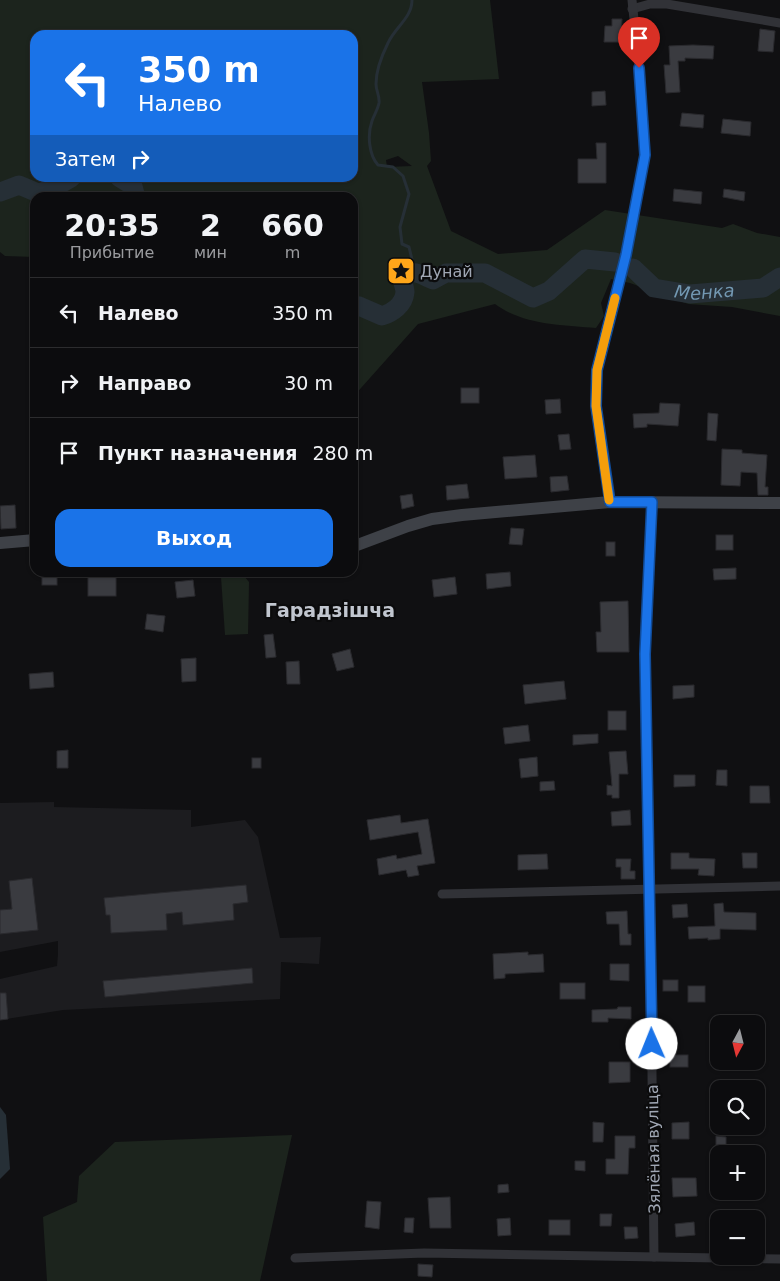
<!DOCTYPE html>
<html lang="ru">
<head>
<meta charset="utf-8">
<style>
	body { margin:0; font-family:"DejaVu Sans",sans-serif; background:#151517; color:#f1f3f6; height:100vh; display:flex; flex-direction:column; font-size:19px; white-space:nowrap }
	* { box-sizing:border-box; margin:0 }
	p { font-size:16px; color:#9a9b9e }
	.icon { flex:none; width:28px; height:28px; fill:none; stroke:currentColor; stroke-width:2; stroke-linecap:round; stroke-linejoin:round }
	.map { position:relative; flex:1; overflow:hidden }
	.details { position:absolute; left:30px; top:192px; width:328px; height:385px; display:flex; flex-direction:column; background:#0c0c0e; border-radius:15px; box-shadow:0 1px 4px #0004,0 0 0 1px #2c2c2e }
	.details>* { flex:none }
	.hud { position:absolute; left:30px; top:30px; width:328px; height:152px; border-radius:15px; box-shadow:0 1px 4px #0004,0 0 0 1px #2c2c2e; background:#1a73e8; color:#fff; overflow:hidden }
	.needle { width:32px; rotate:187deg }
	.controls { position:absolute; left:710px; top:1015px; display:grid; gap:10px }
	.controls a { display:grid; place-items:center; width:55px; height:55px; border-radius:10px; background:#0c0c0e; box-shadow:0 1px 4px #0004,0 0 0 1px #2c2c2e; font-size:25px }
	.pin { position:absolute; display:grid; place-items:center; width:42px; height:42px; color:#fff; margin:-51px -21px; border-radius:50% 50% 50% 0; rotate:-45deg; box-shadow:0 0 5px #0007 }
	.pin .icon { rotate:45deg }
	.me { position:absolute; width:55px; margin:-28px; rotate:359deg; stroke-linejoin:round; filter:drop-shadow(0 0 4px #0008) }
	.turn { display:flex; align-items:center; gap:18px; height:105px; padding:0 25px; font-size:22px }
	.turn .icon { width:65px; height:65px; stroke-width:2.5 }
	.turn b { display:block; font-size:35px; line-height:42px }
	.then { display:flex; align-items:center; height:48px; padding:0 25px; background:#0003; gap:10px; font-size:19px }
	.eta { display:flex; justify-content:space-evenly; align-items:center; height:85px; text-align:center }
	.eta b { font-size:30px; font-weight:600; line-height:35px }
	.action { display:flex; gap:10px; margin-top:auto; padding:10px 25px }
	.action a { flex:1; height:58px; border-radius:15px; background:#1a73e8; color:#fff; font-size:20px; font-weight:600; line-height:58px; text-align:center }
	ul { padding:0; list-style:none }
	li { display:flex; align-items:center; gap:15px; height:70px; padding:0 25px; border-top:1px solid #2c2c2e }
	li div { flex:1 }
	li b { display:block; font-size:19px }
	li em { font-style:normal }
	.map>svg:first-child { display:block }
	.built { fill:#1c1c1f }
	.green { fill:#1c241d; fill-rule:evenodd }
	.water { fill:#262f36 }
	.lines { fill:none; stroke-linecap:round; stroke-linejoin:round }
	.stream { stroke:#262f36; stroke-width:3 }
	.river { stroke:#262f36; stroke-width:19 }
	.building { fill:#3a3b40; stroke:#2a2a2e }
	.street { stroke:#313237; stroke-width:9 }
	.secondary { stroke:#3e4147; stroke-width:12 }
	.route-casing { stroke:#114b97; stroke-width:12 }
	.route { stroke:#1a73e8; stroke-width:9 }
	.slow { stroke:#f59e0b; stroke-width:9 }
	.labels { text-anchor:middle; stroke-width:4.5; stroke-linejoin:round; paint-order:stroke }
	.poi-label { font-size:16px; fill:#a0a7b4; stroke:#0b0b0c; text-anchor:start }
	.street-label { font-size:16px; fill:#a0a7b4; stroke:#0b0b0c }
	.water-label { font-size:18px; font-style:italic; fill:#7398b2; stroke:#0b0b0c }
	.quarter-label { font-size:19px; font-weight:bold; fill:#c1c6cf; stroke:#0b0b0c }
</style>
</head>
<body>
<div class="map">
<svg width="780" height="1281" viewBox="0 0 780 1281">
	<rect width="100%" height="100%" fill="#101012"/>
	<path class="built" d="M54,802V807L191,810V827L245,820L258,837L280,938L321,937L319,964L281,962L280,999L63,1010L0,1020V979L57,966L58,954V941L0,952V803Z"/>
	<g class="green">
		<path d="M0,0H490L499,79L422,82L429,133L431,161L427,166L451,231L498,254L547,250L605,210L722,228L733,224L757,233L780,237V316L732,307L688,304L630,283L611,279L601,303L604,316L596,328C563,325 523,325 495,304L418,324L353,397L352,198H35V257L5,256L0,252ZM35,35H352V178H35ZM398,156L412,166L387,167L386,160Z"/>
		<path d="M244,576L249,582L248,634L225,635L221,577Z"/>
		<path d="M292,1135L260,1281H47L43,1217L77,1202L79,1176L115,1142Z"/>
	</g>
	<path class="water" d="M0,1107L6,1115L10,1169L0,1179Z"/>
	<g class="lines">
		<path class="stream" d="M412,0C412,18 395,27 388,43C382,55 376,71 376,84C376,91 380,96 379,103C378,109 374,115 372,121C367,135 369,155 378,165L393,167L403,176L409,194L400,227L402,244L409,247L415,272"/>
		<g class="river">
			<path d="M120,178L133,186L136,198"/>
			<path d="M0,192L19,185L38,193L50,190L71,178"/>
			<path id="s1" d="M633,268L654,288L690,294L763,288L780,277"/>
			<path d="M352,305L359,306L382,316C392,313 404,305 405,292C405,289 403,283 402,279C414,267 420,275 433,280L446,273H485L533,298L549,291L585,259L615,262"/>
		</g>
	</g>
	<g class="building">
		<path d="M612,19H622L621,42H604L605,26H612Z"/>
		<path d="M760,29L775,31L773,52L758,51Z"/>
		<path d="M693,45L714,46L713,59L685,58V61H678L680,92L666,93L664,65H670L669,46Z"/>
		<path d="M605,91L606,105L592,106V92Z"/>
		<path d="M682,113L704,115L703,128L680,126Z"/>
		<path d="M723,119L751,122L750,136L721,133Z"/>
		<path d="M596,143H606V183H578V159H597Z"/>
		<path d="M674,189L702,192L701,204L673,201Z"/>
		<path d="M724,189L745,192L744,201L723,197Z"/>
		<rect x="461" y="388" width="18" height="15"/>
		<path d="M560,399L561,413L546,414L545,400Z"/>
		<path d="M660,403L680,404L678,426L647,424V427L634,428L633,414L659,413Z"/>
		<path d="M708,413L718,414L716,441L707,440Z"/>
		<path d="M569,434L571,449L560,450L558,435Z"/>
		<path d="M722,449L742,450V453L767,455L765,487H768V495H758L757,473L741,472L740,486L721,485Z"/>
		<path d="M535,455L537,477L505,479L503,457Z"/>
		<path d="M567,476L569,490L551,492L550,477Z"/>
		<path d="M467,484L469,498L447,500L446,486Z"/>
		<path d="M412,494L414,506L402,509L400,496Z"/>
		<path d="M15,505L16,528L1,529L0,506Z"/>
		<path d="M511,528L524,529L522,545L509,544Z"/>
		<rect x="716" y="535" width="17" height="15"/>
		<rect x="606" y="542" width="9" height="14"/>
		<path d="M736,568V579L714,580L713,569Z"/>
		<rect x="42" y="572" width="15" height="13"/>
		<path d="M510,572L511,586L487,589L486,574Z"/>
		<rect x="88" y="577" width="28" height="19"/>
		<path d="M455,577L457,594L434,597L432,580Z"/>
		<path d="M193,580L195,596L177,598L175,582Z"/>
		<path d="M628,601L629,652H597L596,632H601L600,602Z"/>
		<path d="M147,614L165,616L163,632L145,629Z"/>
		<path d="M273,634L276,657L266,658L264,635Z"/>
		<path d="M350,649L354,667L337,671L332,654Z"/>
		<path d="M196,658V681L182,682L181,659Z"/>
		<path d="M299,661L300,684H287L286,662Z"/>
		<path d="M53,672L54,687L30,689L29,674Z"/>
		<path d="M564,681L566,699L525,704L523,685Z"/>
		<path d="M694,685V697L673,699V686Z"/>
		<rect x="608" y="711" width="18" height="19"/>
		<path d="M528,725L530,741L505,744L503,728Z"/>
		<path d="M598,734V743L573,745V735Z"/>
		<path d="M68,750V768H57V751Z"/>
		<path d="M626,751L628,774H619V798H612V795H607V785L612,786L609,752Z"/>
		<path d="M537,757L538,776L521,778L519,759Z"/>
		<rect x="252" y="758" width="9" height="10"/>
		<path d="M717,770H727V786L716,785Z"/>
		<path d="M674,775H695V786L674,787Z"/>
		<path d="M554,781L555,790L540,791V782Z"/>
		<path d="M750,786H769L770,803H750Z"/>
		<path d="M630,810L631,825L612,826L611,812Z"/>
		<path d="M400,815L401,823L428,819L435,863L417,866L419,875L408,877L406,870L379,875L377,859L396,855L397,859L422,854L418,832L370,840L367,820Z"/>
		<path d="M671,853H689V858L715,859L714,876L698,875L699,869H671Z"/>
		<path d="M742,853H757V868H743Z"/>
		<path d="M547,854L548,869L518,870V855Z"/>
		<path d="M616,859H631L630,871H635V879H621V867H616Z"/>
		<path d="M32,878L38,930L0,934V910L12,909L9,881Z"/>
		<path d="M246,885L248,902L233,904L234,920L183,925L182,912L166,914L167,930L111,933L110,915H106L104,898Z"/>
		<path d="M723,903L724,912L756,913V930L720,929V939L708,940V938L689,939L688,927L715,926L714,904Z"/>
		<path d="M687,904L688,917L673,918L672,905Z"/>
		<path d="M627,911L628,934H631V945H620L619,924H607L606,912Z"/>
		<path d="M528,952V955L543,954L544,972L505,974V978L494,979L493,954Z"/>
		<path d="M610,964H629V981L610,980Z"/>
		<path d="M252,968L253,983L105,997L103,981Z"/>
		<rect x="663" y="980" width="15" height="11"/>
		<rect x="560" y="983" width="25" height="16"/>
		<rect x="688" y="986" width="17" height="16"/>
		<path d="M0,993H6L8,1019L0,1020Z"/>
		<path d="M618,1007H631V1019L608,1018V1022H592V1010L617,1009Z"/>
		<rect x="670" y="1055" width="18" height="12"/>
		<path d="M609,1062H630V1082L609,1083Z"/>
		<path d="M593,1122L604,1123L603,1142H593Z"/>
		<path d="M689,1122V1139H672V1123Z"/>
		<path d="M615,1136H635V1148H629L628,1174H606V1159H615Z"/>
		<path d="M716,1136L726,1137V1151H716Z"/>
		<path d="M575,1161H585V1171L575,1170Z"/>
		<path d="M672,1178H696L697,1196L673,1197Z"/>
		<path d="M508,1184L509,1192L498,1193V1185Z"/>
		<path d="M450,1197L451,1228H430L428,1198Z"/>
		<path d="M367,1201L381,1202L379,1229L365,1227Z"/>
		<path d="M600,1214H612L611,1226H600Z"/>
		<path d="M405,1218H414L413,1233L404,1232Z"/>
		<path d="M510,1218L511,1235L498,1236L497,1219Z"/>
		<rect x="549" y="1220" width="21" height="15"/>
		<path d="M694,1222L695,1235L676,1237L675,1224Z"/>
		<path d="M624,1227H637L638,1238L625,1239Z"/>
		<path d="M418,1264L433,1265L432,1277L418,1276Z"/>
	</g>
	<g class="lines">
		<g class="street">
			<path d="M632,9L650,4H667L780,23"/>
			<path d="M652,501L645,653L650,889L654,1257"/>
			<path d="M610,502L596,405L597,370L626,255L645,155L641,87L632,0"/>
			<path d="M442,894L780,886"/>
			<path d="M295,1258L424,1253L780,1259"/>
		</g>
		<g class="secondary">
			<path d="M0,543L35,540"/>
			<path d="M352,547L408,526L432,519L462,515L610,502L780,503"/>
		</g>
	</g>
	<g class="lines">
		<defs>
			<path id="route" d="M639,68L645,155L626,255L597,370L596,406L610,502H652L645,654L652,1044"/>
		</defs>
		<use href="#route" class="route-casing"/>
		<use href="#route" class="route"/>
		<path class="slow" d="M609,500L596,406L597,370L615,298"/>
	</g>
	<defs>
		<symbol id="sight-square" viewBox="-11 -11 22 22"><rect x="-9" y="-9" width="18" height="18" rx="4" fill="#ffa61a" stroke="#0b0b0c"/><path d="M0-6L1.8-2.2L6-1.7L2.9 1.2L3.7 5.4L0 3.3L-3.7 5.4L-2.9 1.2L-6-1.7L-1.8-2.2Z" fill="#111"/></symbol>
	</defs>
	<g fill-rule="evenodd">
		<use href="#sight-square" x="385" y="255" width="32" height="32"/>
	</g>
	<g class="labels">
		<g class="poi-label">
			<text x="420" y="277">Дунай</text>
		</g>
		<g class="street-label">
			<text transform="translate(653 1149) rotate(-91)" y="6">Зялёная вуліца</text>
		</g>
		<g class="water-label">
			<text dy="6" stroke="none"><textPath href="#s1" startOffset="80">Менка</textPath></text>
		</g>
		<g class="quarter-label">
			<text x="330" y="617">Гарадзішча</text>
		</g>
	</g>
</svg>
<div class="controls">
<a><svg class="needle" viewBox="-14 -14 28 28"><path d="M0-13l5 13h-10z" fill="#e53935"/><path d="M0 13l5-13h-10z" fill="#9a9b9e"/></svg></a>
<a><svg class="icon" aria-label="search" viewBox="0 0 24 24"><circle cx="10" cy="10" r="6"/><path d="M15 15l6 6"/></svg></a>
<a>+</a>
<a>−</a>
</div>
<div class="pin" style="left:639px;top:68px;background:#d93025"><svg class="icon" aria-label="arrive" viewBox="0 0 24 24"><path d="M6 21V4h12l-3 4 3 4H6"/></svg></div>
<svg class="me" style="left:652px;top:1044px" viewBox="-20 -20 40 40"><circle r="19" fill="#fff"/><path d="M0-13L10 11 0 6-10 11z" fill="#1a73e8"/></svg>
<div class="hud">
<div class="turn"><svg class="icon" aria-label="left" viewBox="0 0 24 24"><path d="M17 20v-9H6M10 6l-5 5 5 5"/></svg><div><b>350 m</b>Налево</div></div>
<div class="then">Затем<svg class="icon" aria-label="right" viewBox="0 0 24 24"><path d="M7 20v-9h11M14 6l5 5-5 5"/></svg></div>
</div>
<section class="details">
<div class="eta">
<div><b>20:35</b><p>Прибытие</p></div>
<div><b>2</b><p>мин</p></div>
<div><b>660</b><p>m</p></div>
</div>
<ul>
<li><svg class="icon" aria-label="left" viewBox="0 0 24 24"><path d="M17 20v-9H6M10 6l-5 5 5 5"/></svg><div><b>Налево</b></div><em>350 m</em></li>
<li><svg class="icon" aria-label="right" viewBox="0 0 24 24"><path d="M7 20v-9h11M14 6l5 5-5 5"/></svg><div><b>Направо</b></div><em>30 m</em></li>
<li><svg class="icon" aria-label="arrive" viewBox="0 0 24 24"><path d="M6 21V4h12l-3 4 3 4H6"/></svg><div><b>Пункт назначения</b></div><em>280 m</em></li>
</ul>
<div class="action"><a>Выход</a></div>
</section>
</div>
</body>
</html>
